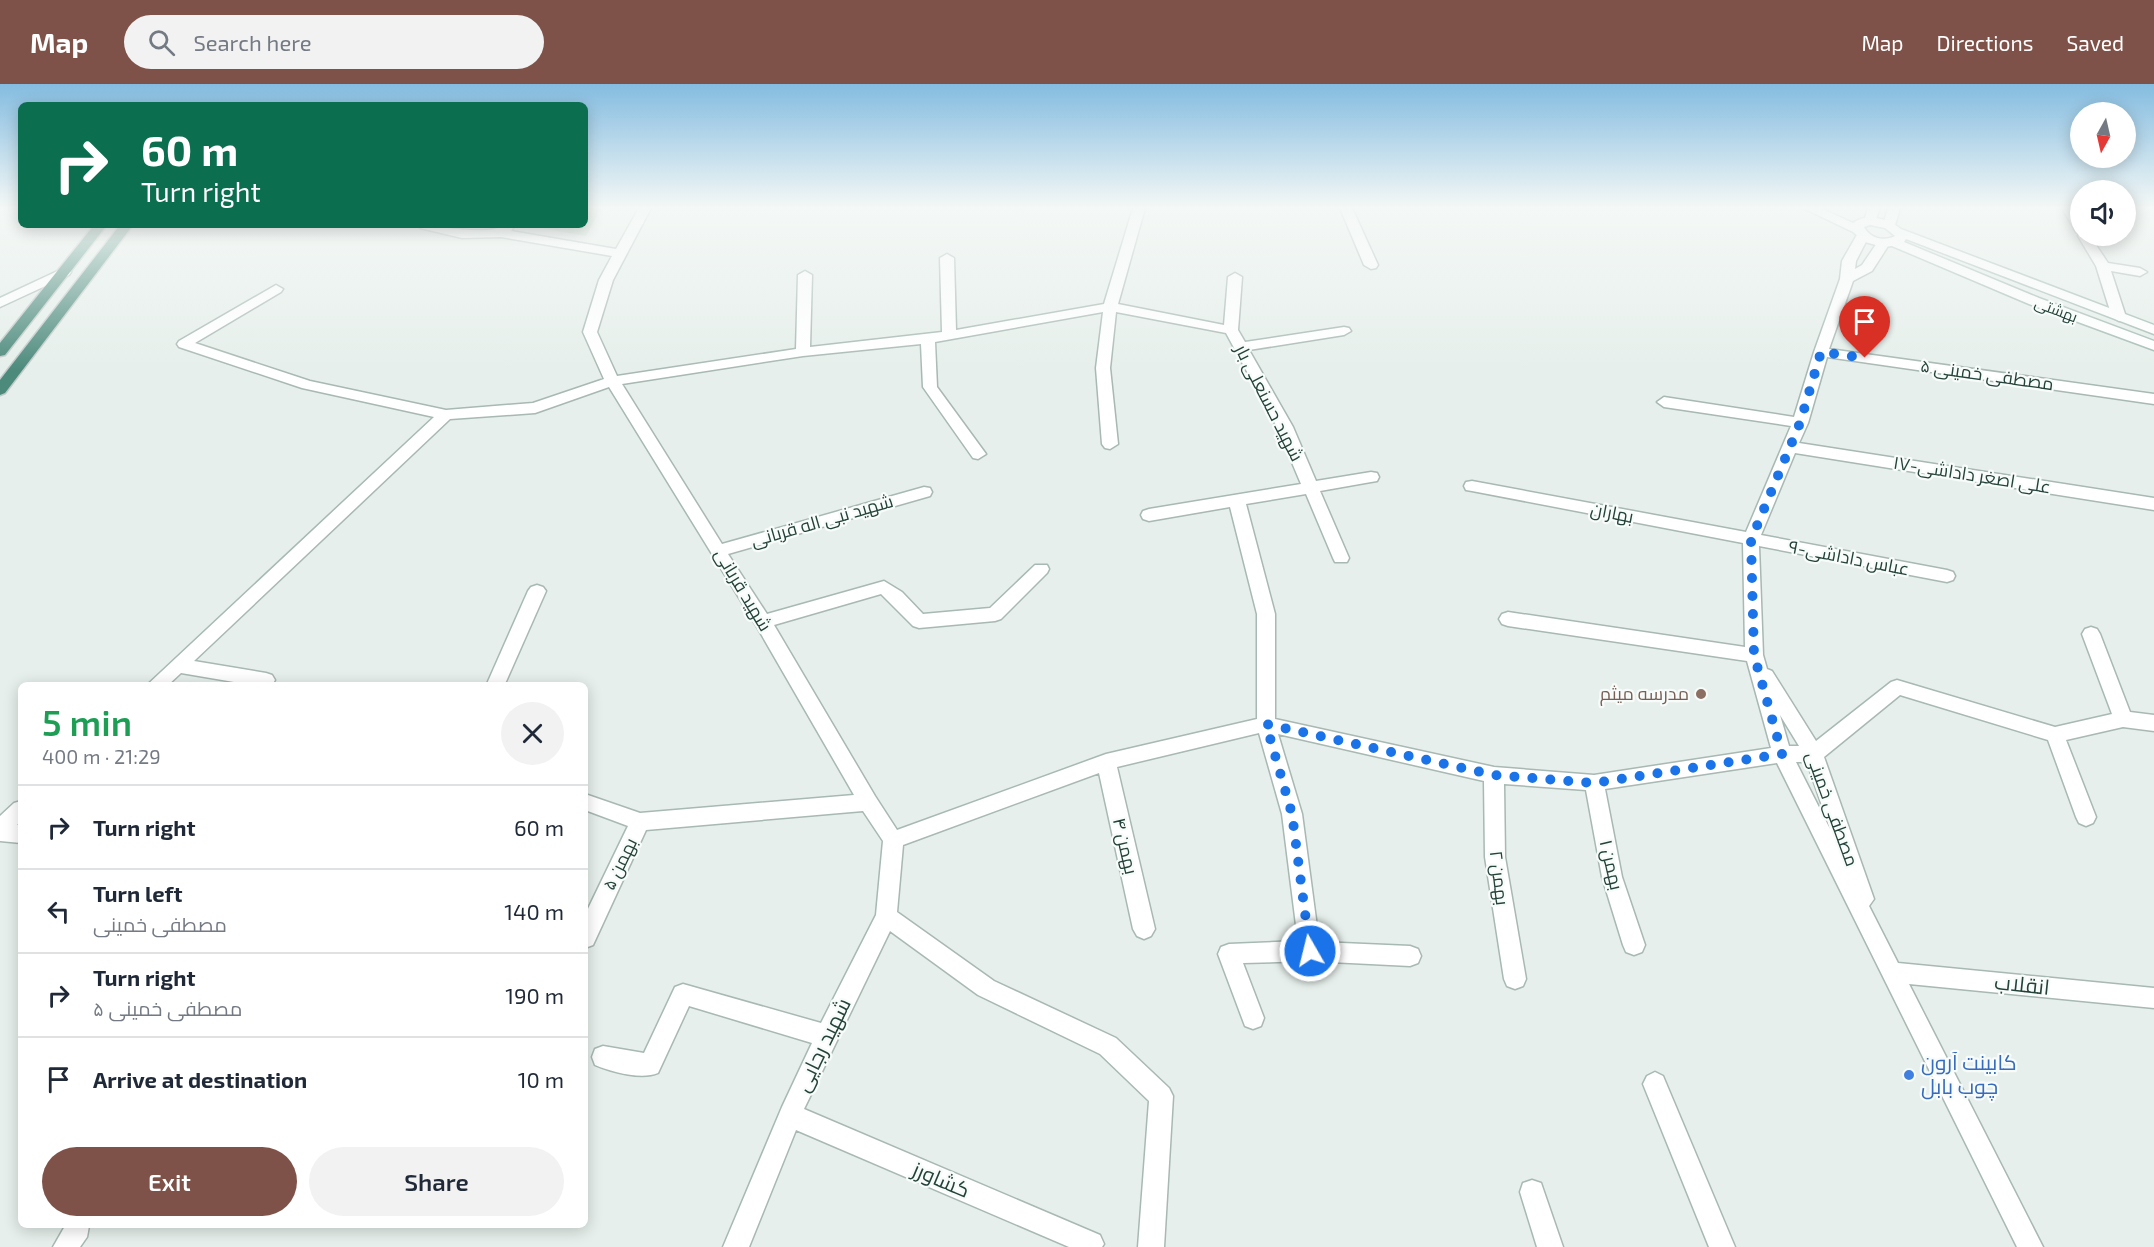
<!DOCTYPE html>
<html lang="en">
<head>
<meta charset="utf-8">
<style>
	body { margin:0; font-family:"Exo 2",Cairo,sans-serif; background:#f2f2f3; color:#1f2937; height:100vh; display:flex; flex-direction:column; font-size:22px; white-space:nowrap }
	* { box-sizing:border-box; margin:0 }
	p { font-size:20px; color:#747a83 }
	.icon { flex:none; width:33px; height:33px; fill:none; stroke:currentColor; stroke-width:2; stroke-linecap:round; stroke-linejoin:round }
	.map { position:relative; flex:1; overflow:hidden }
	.sheet { position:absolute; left:18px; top:598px; width:570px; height:546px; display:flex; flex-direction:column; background:#fff; border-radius:9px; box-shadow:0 3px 15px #0003 }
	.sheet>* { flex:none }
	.hud { position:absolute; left:18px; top:18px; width:570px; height:126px; border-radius:9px; box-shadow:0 3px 15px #0003; background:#0b6e4f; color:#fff; overflow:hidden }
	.needle { width:39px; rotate:188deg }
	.controls { position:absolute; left:2070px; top:18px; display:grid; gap:12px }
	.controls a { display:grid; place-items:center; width:66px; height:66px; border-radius:50%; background:#fff; box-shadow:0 3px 15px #0003; font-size:30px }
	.pin { position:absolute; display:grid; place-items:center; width:51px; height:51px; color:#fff; margin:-62px -26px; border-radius:50% 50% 50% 0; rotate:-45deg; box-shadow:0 0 6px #0007 }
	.pin .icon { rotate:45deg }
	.me { position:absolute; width:66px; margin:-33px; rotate:352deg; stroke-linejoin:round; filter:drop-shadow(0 0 4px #0008) }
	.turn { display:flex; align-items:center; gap:21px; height:126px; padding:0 24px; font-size:27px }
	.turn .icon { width:78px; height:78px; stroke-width:2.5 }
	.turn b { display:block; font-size:42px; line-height:51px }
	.round { display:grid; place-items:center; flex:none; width:63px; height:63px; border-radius:32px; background:#f2f2f3 }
	.summary { display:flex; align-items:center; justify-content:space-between; height:102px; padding:0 24px }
	h1 { font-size:36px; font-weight:600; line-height:45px; color:#1e9e55 }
	.cta { display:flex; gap:12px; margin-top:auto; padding:12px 24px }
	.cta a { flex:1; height:69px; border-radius:36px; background:#7f5249; color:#fff; font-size:24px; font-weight:600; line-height:69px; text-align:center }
	.cta a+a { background:#f2f2f3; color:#1f2937 }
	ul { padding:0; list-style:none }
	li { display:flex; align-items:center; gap:18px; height:84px; padding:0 24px; border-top:2px solid #e0e1e3 }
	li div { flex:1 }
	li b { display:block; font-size:22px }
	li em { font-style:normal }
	header { display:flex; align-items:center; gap:36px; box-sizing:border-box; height:84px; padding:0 30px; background:#7f5249; color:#fff }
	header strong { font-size:28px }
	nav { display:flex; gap:33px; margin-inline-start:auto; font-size:21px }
	.search { width:420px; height:54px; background:#f2f2f3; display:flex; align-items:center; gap:15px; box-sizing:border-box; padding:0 21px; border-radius:33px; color:#747a83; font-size:22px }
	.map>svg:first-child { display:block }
	.green { fill:#bfe0c8 }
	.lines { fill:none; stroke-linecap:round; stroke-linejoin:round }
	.minor-casing { stroke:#a8b8b2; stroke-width:3 }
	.tertiary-casing { stroke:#a8b8b2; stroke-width:3 }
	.secondary-casing { stroke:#a4bbb3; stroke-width:3 }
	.trunk-casing { stroke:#c2cac8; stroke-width:3 }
	.minor { fill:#fff; fill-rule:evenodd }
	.tertiary { fill:#fff; fill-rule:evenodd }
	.secondary { fill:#fff; fill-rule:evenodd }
	.trunk { fill:#4c8a7c; fill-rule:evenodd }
	.route { stroke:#1a73e8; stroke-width:10; stroke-dasharray:0 18 }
	.education-dot { fill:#8d6e63; stroke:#f7fbf9; stroke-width:2 }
	.shop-dot { fill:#3f7fe0; stroke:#f7fbf9; stroke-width:2 }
	.labels { text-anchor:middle; stroke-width:4.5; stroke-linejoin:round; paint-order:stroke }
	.far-street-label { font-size:15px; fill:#24423a; stroke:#f7fbf9 }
	.street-label { font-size:18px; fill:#24423a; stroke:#f7fbf9 }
	.education-label { font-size:18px; fill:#785e54; stroke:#f7fbf9; text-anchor:end }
	.near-street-label { font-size:21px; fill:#24423a; stroke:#f7fbf9 }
	.near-shop-label { font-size:21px; fill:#366cbe; stroke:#f7fbf9; text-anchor:start }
</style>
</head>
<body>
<header>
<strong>Map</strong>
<div class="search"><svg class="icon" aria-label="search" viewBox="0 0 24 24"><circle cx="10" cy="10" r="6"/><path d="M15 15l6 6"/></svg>Search here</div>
<nav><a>Map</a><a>Directions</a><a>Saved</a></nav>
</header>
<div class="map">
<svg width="2154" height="1163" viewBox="0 0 2154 1163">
	<rect width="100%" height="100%" fill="#e6efeb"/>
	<path class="green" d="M585,124H601L586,152L523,141H585Z"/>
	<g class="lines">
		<defs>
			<g id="minor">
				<path d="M639,124H651L613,196L597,248L617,292L796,265L798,191L805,187L812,191L810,263L942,248L940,174L947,170L954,174L956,246L1104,220L1133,124H1145L1118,220L1224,241L1228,193L1235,189L1242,193L1238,246L1245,258L1344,243L1349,244L1351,247L1344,251L1249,266L1293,343L1316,397L1371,388L1377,389L1379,393L1377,397L1371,398L1320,407L1349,474L1347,478H1335L1333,474L1306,410L1246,420L1275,530V635L1494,683L1594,691L1771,664L1747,577L1508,542L1502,540L1499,535L1502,530L1508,528L1745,563L1743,459L1472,407L1466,406L1464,402L1466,398L1472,397L1746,448L1791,342L1664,323L1657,318L1664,313L1794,333L1814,268L1840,195L1842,177L1858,149H1868L1869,152L1856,177L1855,185L1862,181L1879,156H1889L1890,159L1872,187L1853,197L1829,265L2154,310V320L1827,273L1808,339L1799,359L2154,414V426L1795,369L1761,451L1947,486L1953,488L1955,492L1953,496L1947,498L1759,462L1763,571L1767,585L1772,587L1816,657L1891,598L1897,596L2055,643L2112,630L2082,550L2085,545L2091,543L2097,545L2100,550L2130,628L2154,631V647L2123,643L2066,656L2096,733L2093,739L2086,742L2079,739L2076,733L2048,656L1900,611L1824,673L1874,815L1869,822L1898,879L2154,904V924L1909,900L2043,1163H2017L1777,679L1605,705L1622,793L1645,861L1642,868L1634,871L1626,868L1623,861L1602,793L1586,706L1504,700L1505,773L1526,895L1523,902L1515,905L1507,902L1504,895L1485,773L1484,697L1278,650L1302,730L1319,858L1410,862L1418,865L1421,872L1418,879L1410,882L1310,877L1243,879L1264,934L1261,942L1253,945L1245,942L1218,870L1221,863L1229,860L1298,857L1282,730L1259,649L1117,683L1155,845L1151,852L1144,855L1137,852L1133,845L1099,689L903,761L897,828L994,897L1116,954L1169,1004L1173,1012L1164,1163H1138L1149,1017L1100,970L978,911L890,847L804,1025L1100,1151L1104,1160L1102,1163H1069L796,1046L749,1163H723L782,1023L812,959L689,922L658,989C642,996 611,988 595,981L592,973L595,965L603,962L644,969L675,903L683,900L821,939L876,831L883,757L863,727L646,746L593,861L585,864V831L628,742L585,726V710L640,729L854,711L757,543L609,303L535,329L450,335L194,577L266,589L272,591L275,596L272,601L257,602L181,589L167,602H146L434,333L302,304L179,263L177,260L179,257L276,201L283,205L281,208L195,259L310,297L446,326L533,319L604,295L583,248L599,196L612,172L501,153L462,154L420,144L418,141C437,141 489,153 503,141H515L511,147L616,165ZM1103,228L1096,284L1102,360L1105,364L1110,365L1118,360L1110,284L1116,228L1226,249L1277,343L1301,400L1149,425L1143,427L1141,431L1143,435L1149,437L1230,423L1257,530V635L1106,670L897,746L875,712L774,541L881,510L913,542L919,544L995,537L1001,535L1047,489L1049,485L1047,481H1035L990,524L923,530L902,508L884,497L767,530L728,470L930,412L932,408L930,404L924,403L722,460L622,300L803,272L921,260L923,303L973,374L978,375L986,370L937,303L935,258ZM1780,631L1799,662H1789ZM1796,678H1807L1830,745Z"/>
				<path d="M1340,124H1352L1378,181L1376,184L1371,185L1364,181Z"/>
				<path d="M2062,124H2074L2080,135V149L2076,148Z"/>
				<path d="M2080,149V152H2090L2108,179L2140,184L2147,188L2140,192L2111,187L2126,233L2124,236L2119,237L2112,233L2096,182L2078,152Z"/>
				<path d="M64,184L71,188L69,191L0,223V214Z"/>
				<path d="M537,501L543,503L546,507L504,602H486L528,507L531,503Z"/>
				<path d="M21,717V737L17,741H21V759L0,757V732L14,719Z"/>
				<path d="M1655,988L1663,992L1735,1163H1709L1643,1000L1647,992Z"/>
				<path d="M1532,1096L1541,1099L1563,1163H1537L1520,1108L1523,1099Z"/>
				<path d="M65,1142H89L87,1153L80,1163H53Z"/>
			</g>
			<g id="tertiary">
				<path d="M1868,124H1880L1874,140L1870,141L1864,137Z"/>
				<path d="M1888,124H1900L1895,141L1889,145L1883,141Z"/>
			</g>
			<path id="secondary" d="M1803,124H1820L1853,139C1867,128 1889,135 1901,145L2154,241V250L1906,155L1904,158L2039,214L2154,257V266L2029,220L1892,162L1883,163L1865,158L1853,148ZM1870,141L1885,144L1895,152C1883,158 1870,154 1864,143Z"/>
			<g id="trunk">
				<path d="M94,141H107L5,271L0,272V259Z"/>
				<path d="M120,141H133L5,309L0,311V296Z"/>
			</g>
		</defs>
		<use href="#minor" class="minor-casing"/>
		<use href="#tertiary" class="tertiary-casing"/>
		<use href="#secondary" class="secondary-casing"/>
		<use href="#trunk" class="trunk-casing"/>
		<use href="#minor" class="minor"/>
		<use href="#tertiary" class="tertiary"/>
		<use href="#secondary" class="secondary"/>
		<use href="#trunk" class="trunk"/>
	</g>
	<linearGradient id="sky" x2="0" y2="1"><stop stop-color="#84bce0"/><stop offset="0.43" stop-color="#f4f8f6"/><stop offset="1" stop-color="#f4f8f6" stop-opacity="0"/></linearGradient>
	<rect width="2154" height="287" fill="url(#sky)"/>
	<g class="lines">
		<path class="route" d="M1310,867L1292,730L1266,640L1494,691L1594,699L1782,670L1754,571L1751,456L1800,339L1821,268L1865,274"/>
	</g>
	<circle class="education-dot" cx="1701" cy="610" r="6"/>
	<circle class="shop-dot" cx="1909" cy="991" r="6"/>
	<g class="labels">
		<g class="far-street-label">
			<text transform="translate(2056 226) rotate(21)" y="5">بهشتی</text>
		</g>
		<g class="street-label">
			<text transform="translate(1987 291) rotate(8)" y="6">مصطفی خمینی ۵</text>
			<text transform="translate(1269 319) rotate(63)" y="6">شهید حسنعلی بار</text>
			<text transform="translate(1972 391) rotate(9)" y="6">علی اصغر داداشی-۱۷</text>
			<text transform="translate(1612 429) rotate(11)" y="6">بهاران</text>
			<text transform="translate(822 437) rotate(-16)" y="6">شهید نبی اله قربانی</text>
			<text transform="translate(1849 474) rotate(11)" y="6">عباس داداشی-۹</text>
			<text transform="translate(743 506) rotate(59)" y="6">شهید قربانی</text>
			<text transform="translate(1832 725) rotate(70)" y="6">مصطفی خمینی</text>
			<text transform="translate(1125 762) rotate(77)" y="6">بهمن ۴</text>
			<text transform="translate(620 780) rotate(-64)" y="6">بهمن ۵</text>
			<text transform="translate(1611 781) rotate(77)" y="6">بهمن ۱</text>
			<text transform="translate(1499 794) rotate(83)" y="6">بهمن ۲</text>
		</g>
		<g class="education-label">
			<text x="1689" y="616">مدرسه میثم</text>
		</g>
		<g class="near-street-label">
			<text transform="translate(2022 901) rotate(6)" y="7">انقلاب</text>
			<text transform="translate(823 961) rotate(-64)" y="7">شهید رجایی</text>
			<text transform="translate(941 1096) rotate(23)" y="7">کشاورز</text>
		</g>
		<g class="near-shop-label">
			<text x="1921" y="986">کابینت آرون<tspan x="1921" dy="24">چوب بابل</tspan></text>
		</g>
	</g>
</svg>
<div class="controls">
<a><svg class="needle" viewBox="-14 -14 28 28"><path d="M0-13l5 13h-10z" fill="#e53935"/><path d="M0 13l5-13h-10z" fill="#747a83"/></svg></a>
<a><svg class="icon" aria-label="sound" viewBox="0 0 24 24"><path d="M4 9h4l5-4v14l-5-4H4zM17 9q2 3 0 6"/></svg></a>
</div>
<div class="pin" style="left:1865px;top:274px;background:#d93025"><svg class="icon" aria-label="arrive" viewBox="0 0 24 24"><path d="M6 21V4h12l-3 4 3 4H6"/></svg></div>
<svg class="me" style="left:1310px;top:867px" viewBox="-20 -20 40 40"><circle r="17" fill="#1a73e8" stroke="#fff" stroke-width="3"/><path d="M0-11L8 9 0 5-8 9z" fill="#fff"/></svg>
<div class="hud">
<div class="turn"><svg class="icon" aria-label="right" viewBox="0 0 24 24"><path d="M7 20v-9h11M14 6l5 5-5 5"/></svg><div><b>60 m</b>Turn right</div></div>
</div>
<section class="sheet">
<div class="summary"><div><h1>5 min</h1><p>400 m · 21:29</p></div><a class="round"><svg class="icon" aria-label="close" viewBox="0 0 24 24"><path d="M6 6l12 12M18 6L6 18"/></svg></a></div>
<ul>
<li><svg class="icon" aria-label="right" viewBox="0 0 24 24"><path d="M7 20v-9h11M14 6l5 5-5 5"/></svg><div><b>Turn right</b></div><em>60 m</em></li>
<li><svg class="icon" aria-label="left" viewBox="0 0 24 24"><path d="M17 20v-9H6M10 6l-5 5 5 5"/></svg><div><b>Turn left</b><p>مصطفی خمینی</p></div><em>140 m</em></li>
<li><svg class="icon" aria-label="right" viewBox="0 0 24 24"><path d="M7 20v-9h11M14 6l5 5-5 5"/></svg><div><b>Turn right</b><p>مصطفی خمینی ۵</p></div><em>190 m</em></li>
<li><svg class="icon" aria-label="arrive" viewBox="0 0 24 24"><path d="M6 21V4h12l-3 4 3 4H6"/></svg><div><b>Arrive at destination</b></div><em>10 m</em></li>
</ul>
<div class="cta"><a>Exit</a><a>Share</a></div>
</section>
</div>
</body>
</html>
